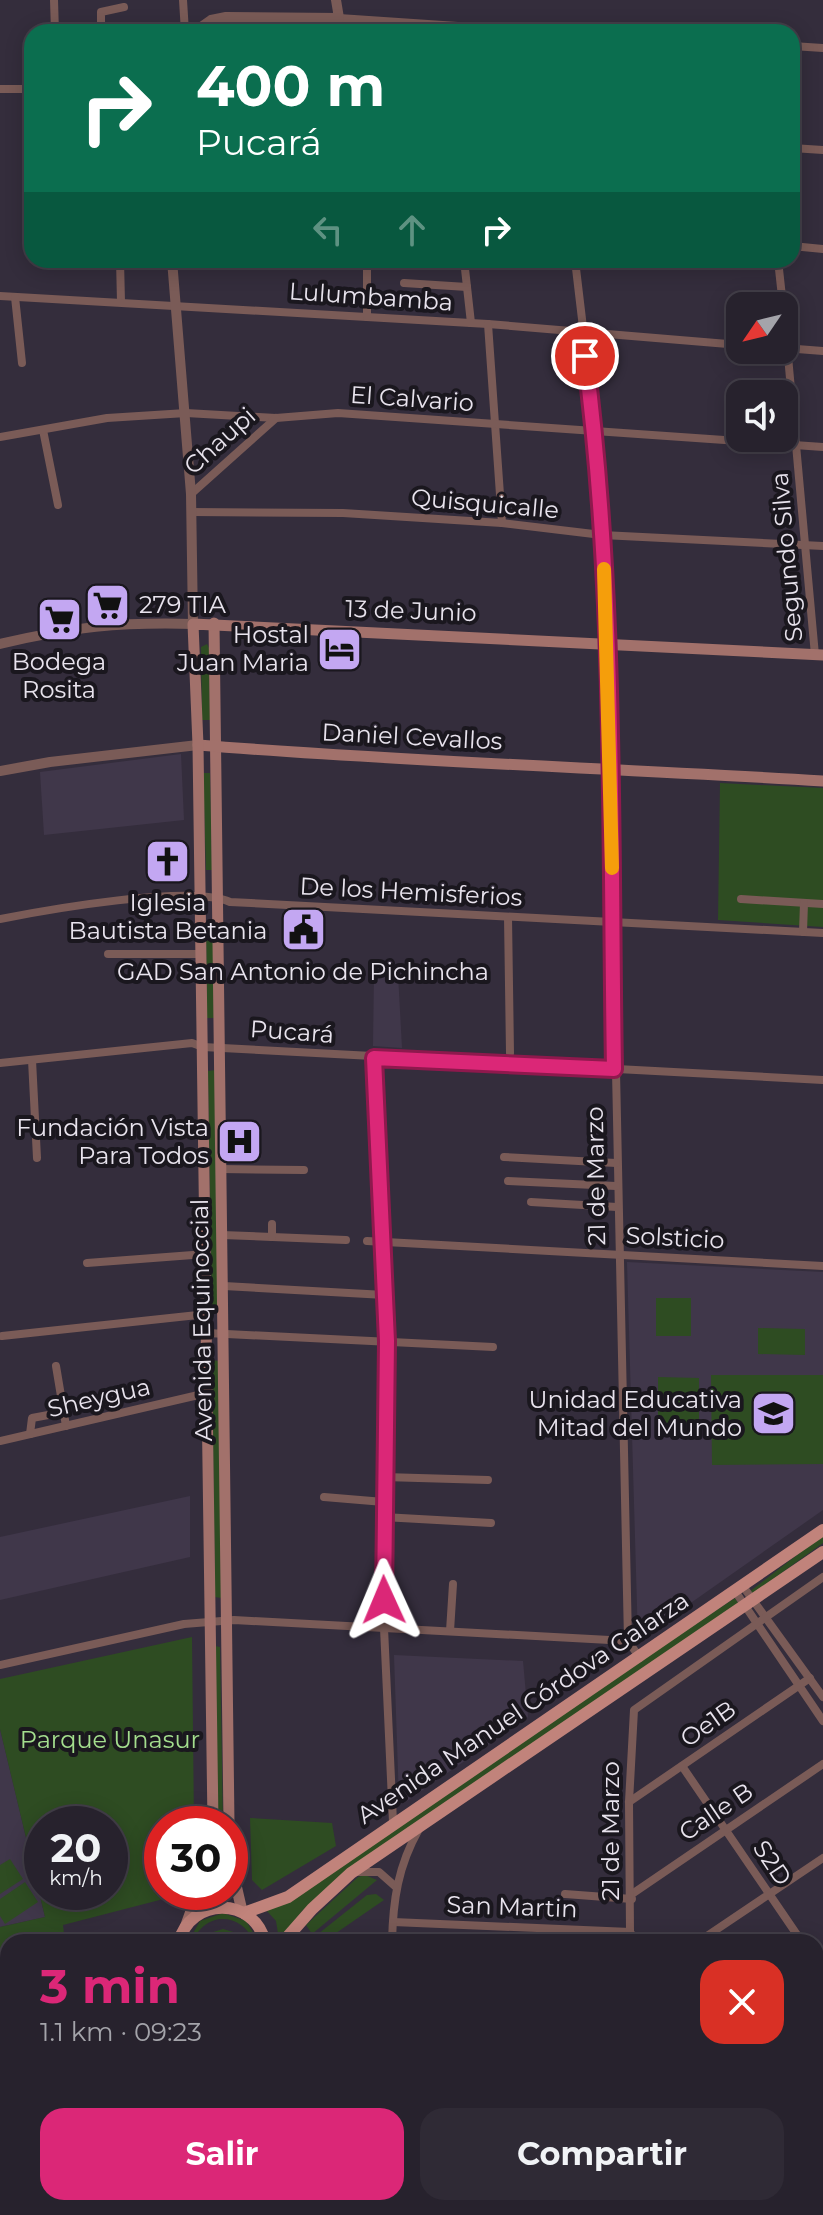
<!DOCTYPE html>
<html lang="es">
<head>
<meta charset="utf-8">
<style>
	body { margin:0; font-family:Montserrat,sans-serif; background:#2f2a35; color:#f1f3f6; height:100vh; display:flex; flex-direction:column; font-size:30px; white-space:nowrap }
	* { box-sizing:border-box; margin:0 }
	p { font-size:26px; color:#a4a4aa }
	.icon { flex:none; width:44px; height:44px; fill:none; stroke:currentColor; stroke-width:2; stroke-linecap:round; stroke-linejoin:round }
	.map { position:relative; flex:1; overflow:hidden }
	.drawer { position:absolute; left:0px; top:1934px; width:824px; height:282px; display:flex; flex-direction:column; background:#27222d; border-radius:24px 24px 0 0; box-shadow:0 4px 20px #0003,0 0 0 2px #433f49 }
	.drawer>* { flex:none }
	.guide { position:absolute; left:24px; top:24px; width:776px; height:244px; border-radius:24px; box-shadow:0 4px 20px #0003,0 0 0 2px #433f49; background:#0b6e4f; color:#fff; overflow:hidden }
	.needle { width:52px; rotate:235deg }
	.tools { position:absolute; left:726px; top:292px; display:grid; gap:16px }
	.tools a { display:grid; place-items:center; width:72px; height:72px; border-radius:16px; background:#27222d; box-shadow:0 4px 20px #0003,0 0 0 2px #433f49; font-size:40px }
	.speed { position:absolute; left:24px; top:1806px; display:flex; gap:16px; font-size:40px; font-weight:700; text-align:center }
	.speed>* { display:grid; place-content:center; width:104px; height:104px; border-radius:50%; background:#27222d; box-shadow:0 4px 20px #0003,0 0 0 2px #433f49; line-height:1 }
	.speed small { font-size:20px; font-weight:400 }
	.speed .limit { border:12px solid #d22; background:#fff; color:#111 }
	.pin { position:absolute; display:grid; place-items:center; width:68px; height:68px; color:#fff; margin:-34px; border:4px solid #fff; border-radius:50%; box-shadow:0 2px 8px #0007 }
	.me { position:absolute; width:88px; margin:-44px; rotate:359deg; stroke-linejoin:round; filter:drop-shadow(0 0 6px #0008) }
	.turn { display:flex; align-items:center; gap:28px; height:168px; padding:0 40px; font-size:36px }
	.turn .icon { width:104px; height:104px; stroke-width:2.5 }
	.turn b { display:block; font-size:56px; line-height:68px }
	.lanes { display:flex; align-items:center; height:76px; padding:0 40px; background:#0003; justify-content:center; gap:40px; direction:ltr }
	.lanes .off { opacity:.35 }
	.round { display:grid; place-items:center; flex:none; width:84px; height:84px; border-radius:24px; background:#2f2a35 }
	.summary { display:flex; align-items:center; justify-content:space-between; height:136px; padding:0 40px }
	h1 { font-size:48px; font-weight:700; line-height:60px; color:#db2777 }
	.primary-button { display:flex; gap:16px; margin-top:auto; padding:16px 40px }
	.primary-button a { flex:1; height:92px; border-radius:24px; background:#db2777; color:#fff; font-size:32px; font-weight:700; line-height:92px; text-align:center }
	.primary-button a+a { background:#2f2a35; color:#f1f3f6 }
	.map>svg:first-child { display:block }
	.built { fill:#40374a }
	.green { fill:#2e4c22; fill-rule:evenodd }
	.lines { fill:none; stroke-linecap:round; stroke-linejoin:round }
	.minor { stroke:#7a5b57; stroke-width:8 }
	.tertiary { stroke:#7a5b57; stroke-width:10 }
	.secondary { stroke:#a2716b; stroke-width:11 }
	.primary { stroke:#c1837b; stroke-width:12 }
	.route-casing { stroke:#8e194d; stroke-width:20 }
	.route { stroke:#db2777; stroke-width:14 }
	.slow { stroke:#f59e0b; stroke-width:14 }
	.labels { text-anchor:middle; stroke-width:8; stroke-linejoin:round; paint-order:stroke }
	.street-label { font-size:24px; fill:#e8e3ed; stroke:#1a171e }
	.poi-label { font-size:24px; fill:#e8e3ed; stroke:#1a171e; text-anchor:end }
	.park-label { font-size:24px; fill:#a4de8e; stroke:#1a171e }
</style>
</head>
<body>
<div class="map">
<svg width="823" height="2215" viewBox="0 0 823 2215">
	<rect width="100%" height="100%" fill="#342d3c"/>
	<g class="built">
		<path d="M181,754L184,820L44,835L40,772Z"/>
		<path d="M398,974L402,1048L373,1046L374,975Z"/>
		<path d="M627,1262L823,1272V1510L638,1640Z"/>
		<path d="M190,1496V1557L0,1600V1537Z"/>
		<path d="M394,1655L523,1661L528,1717L404,1803L399,1800Z"/>
		<path d="M0,1729L45,1917L0,1927Z"/>
	</g>
	<g class="green">
		<path d="M207,644L209,648L210,720H202L201,647Z"/>
		<path d="M203,773H210L212,870H206Z"/>
		<path d="M720,783L823,788V927L718,920Z"/>
		<path d="M206,925H213L214,1018H207Z"/>
		<path d="M216,1070L219,1311H212L208,1071Z"/>
		<rect x="656" y="1298" width="35" height="38"/>
		<path d="M758,1328L805,1329V1355L758,1354Z"/>
		<path d="M212,1360L219,1361L221,1598L215,1597Z"/>
		<path d="M711,1375H823V1464L712,1465Z"/>
		<path d="M658,1377L699,1378V1423H658Z"/>
		<path d="M823,1535V1543L751,1595L749,1592Z"/>
		<path d="M735,1598L738,1603L339,1877L302,1911L279,1940L276,1921L266,1910Z"/>
		<path d="M192,1637L194,1824H162V1892H180L179,1895L63,1925L65,1942H8V2069L0,2075V1927L45,1917L0,1729V1679ZM42,1824H110V1892H42Z"/>
		<path d="M215,1646L220,1647L223,1824H218Z"/>
		<path d="M250,1818L332,1823L336,1846L262,1890L252,1880Z"/>
		<path d="M10,1859L23,1879L0,1894V1865Z"/>
		<path d="M365,1875L377,1880L312,1934L306,1925L358,1877Z"/>
		<path d="M25,1882L38,1902L5,1924L0,1916V1899Z"/>
		<path d="M376,1894L384,1900L323,1942H308L367,1895Z"/>
		<path d="M223,1913L246,1921L259,1942H254C242,1912 204,1911 193,1942H188L200,1921Z"/>
		<path d="M223,1929L237,1933L243,1942H204L210,1933Z"/>
		<path d="M819,2051L823,2058V2088L816,2093Z"/>
		<path d="M586,2208H807L812,2215H578Z"/>
	</g>
	<g class="lines">
		<g class="minor">
			<path d="M54,0L55,32"/>
			<path d="M183,0L185,32"/>
			<path d="M101,32V12L124,7"/>
			<path d="M345,32L339,18L545,32"/>
			<path d="M792,46L823,48"/>
			<path d="M0,89H32"/>
			<path d="M792,148L823,150"/>
			<path d="M28,209H32"/>
			<path d="M792,246L823,249"/>
			<path d="M120,260L121,302"/>
			<path d="M464,260L471,323"/>
			<path d="M575,260L595,429L607,644L628,1641L640,1658"/>
			<path d="M778,260L783,306"/>
			<path d="M404,283L467,287"/>
			<path d="M0,296L488,324L740,345"/>
			<path d="M15,297L22,363"/>
			<path d="M784,312L815,655"/>
			<path d="M367,317V260"/>
			<path d="M488,324L502,523"/>
			<path d="M784,348L823,351"/>
			<path d="M43,430L58,505"/>
			<path d="M0,437L107,418L186,413L276,418L338,413L823,447"/>
			<path d="M191,494L276,418"/>
			<path d="M191,512L343,513L502,523L602,535L823,546"/>
			<path d="M741,899L823,904"/>
			<path d="M508,917L510,1053"/>
			<path d="M0,919C46,910 191,884 230,902L823,933"/>
			<path d="M803,932L804,903"/>
			<path d="M108,954H202"/>
			<path d="M374,1058L387,1341L384,1628L393,1822"/>
			<path d="M32,1060L37,1158"/>
			<path d="M0,1063L192,1043L203,1047L823,1080"/>
			<path d="M504,1157L616,1163"/>
			<path d="M220,1169L304,1170"/>
			<path d="M508,1181L616,1186"/>
			<path d="M531,1202L617,1207"/>
			<path d="M222,1235L346,1240"/>
			<path d="M272,1237V1224"/>
			<path d="M367,1241L823,1266"/>
			<path d="M87,1263L206,1254"/>
			<path d="M224,1286L385,1295"/>
			<path d="M207,1333L493,1347"/>
			<path d="M2,1336L207,1314"/>
			<path d="M56,1366L66,1426"/>
			<path d="M30,1434L32,1418L59,1413"/>
			<path d="M0,1441L207,1393"/>
			<path d="M384,1477L488,1480"/>
			<path d="M324,1497L384,1502"/>
			<path d="M383,1517L491,1523"/>
			<path d="M742,1585L823,1697"/>
			<path d="M735,1591L823,1721"/>
			<path d="M450,1631L453,1584"/>
			<path d="M0,1665L184,1624L234,1620L628,1641"/>
			<path d="M682,1766L802,1942"/>
			<path d="M629,1802L810,1678"/>
			<path d="M359,1872H379L396,1887"/>
			<path d="M565,1894L632,1899"/>
			<path d="M632,1894L823,1764"/>
			<path d="M393,1922L630,1932"/>
			<path d="M392,1942C393,1900 398,1866 419,1829"/>
			<path d="M637,1942L630,1932L629,1802L634,1710L823,1577"/>
			<path d="M698,1942L823,1858"/>
			<path d="M816,1955L823,1951"/>
			<path d="M816,2141L823,2136"/>
			<path d="M816,2201L823,2211"/>
			<path d="M348,2215L351,2208"/>
		</g>
		<g class="tertiary">
			<path d="M194,32L211,20L226,17L339,18L336,0"/>
			<path d="M0,644C70,627 121,622 193,624L191,494L172,260"/>
			<path d="M0,771L50,762L198,745"/>
		</g>
		<g class="secondary">
			<path d="M214,623L229,1824"/>
			<path d="M198,745C406,762 615,768 823,781"/>
			<path d="M213,1824L198,745L193,624L823,655"/>
			<path d="M230,1859L242,1911"/>
			<path d="M186,1925L198,1892"/>
		</g>
		<g class="primary">
			<path d="M244,1913L288,1897L823,1530"/>
			<path d="M179,1942C190,1897 254,1896 265,1942"/>
			<path d="M283,1942L312,1909L351,1873L823,1552"/>
			<path d="M0,2091L8,2086"/>
			<path d="M0,2109L8,2104"/>
		</g>
	</g>
	<g class="lines">
		<defs>
			<path id="route" d="M384,1600L387,1341L374,1058L614,1069C610,831 616,592 585,356"/>
		</defs>
		<use href="#route" class="route-casing"/>
		<use href="#route" class="route"/>
		<path class="slow" d="M604,569L612,868"/>
	</g>
	<defs>
		<symbol id="supermarket-square" viewBox="-11 -11 22 22"><rect x="-9" y="-9" width="18" height="18" rx="4" fill="#c3a7f2" stroke="#1a171e"/><path d="M-6-5.5h2.5l.6 2H6L4.5 2H-2.5L-4.4-4H-6ZM-1.5 3.2a1.3 1.3 0 1 0 .1 0ZM3 3.2a1.3 1.3 0 1 0 .1 0Z" fill="#111"/></symbol>
		<symbol id="hotel-square" viewBox="-11 -11 22 22"><rect x="-9" y="-9" width="18" height="18" rx="4" fill="#c3a7f2" stroke="#1a171e"/><path d="M-6-4.5h1.5V1H6V5H4.5V3h-9V5H-6ZM-4 0a1.8 1.8 0 1 1 3.6 0ZM.5 0V-2.5h3Q6-2.5 6 0Z" fill="#111"/></symbol>
		<symbol id="church-square" viewBox="-11 -11 22 22"><rect x="-9" y="-9" width="18" height="18" rx="4" fill="#c3a7f2" stroke="#1a171e"/><path d="M-1.2-6h2.4v3.5h3.3v2.4h-3.3V6h-2.4V-.1h-3.3v-2.4h3.3Z" fill="#111"/></symbol>
		<symbol id="civic-square" viewBox="-11 -11 22 22"><rect x="-9" y="-9" width="18" height="18" rx="4" fill="#c3a7f2" stroke="#1a171e"/><path d="M-.6-6.5H3V-4.5H.6V-3L4-1V1h2V6H-6V1h2V-1L-.6-3ZM-1.2 2.5V6h2.4V2.5Z" fill="#111"/></symbol>
		<symbol id="hospital-square" viewBox="-11 -11 22 22"><rect x="-9" y="-9" width="18" height="18" rx="4" fill="#c3a7f2" stroke="#1a171e"/><path d="M-5-5h3v3.5h4V-5h3V5h-3V1.5h-4V5h-3Z" fill="#111"/></symbol>
		<symbol id="university-square" viewBox="-11 -11 22 22"><rect x="-9" y="-9" width="18" height="18" rx="4" fill="#c3a7f2" stroke="#1a171e"/><path d="M0-5L7-2L0 1L-7-2ZM-4 1L0 2.5L4 1V4Q0 6-4 4Z" fill="#111"/></symbol>
	</defs>
	<g fill-rule="evenodd">
		<use href="#supermarket-square" x="82" y="580" width="51" height="51"/>
		<use href="#supermarket-square" x="34" y="594" width="51" height="51"/>
		<use href="#hotel-square" x="314" y="624" width="51" height="51"/>
		<use href="#church-square" x="142" y="836" width="51" height="51"/>
		<use href="#civic-square" x="278" y="904" width="51" height="51"/>
		<use href="#hospital-square" x="214" y="1116" width="51" height="51"/>
		<use href="#university-square" x="748" y="1388" width="51" height="51"/>
	</g>
	<g class="labels">
		<g class="street-label">
			<text transform="translate(371 297) rotate(4)" y="8">Lulumbamba</text>
			<text transform="translate(412 399) rotate(4)" y="8">El Calvario</text>
			<text transform="translate(220 441) rotate(-42)" y="8">Chaupi</text>
			<text transform="translate(485 504) rotate(5)" y="8">Quisquicalle</text>
			<text transform="translate(787 557) rotate(-95)" y="8">Segundo Silva</text>
			<text transform="translate(411 611) rotate(2)" y="8">13 de Junio</text>
			<text transform="translate(412 737) rotate(3)" y="8">Daniel Cevallos</text>
			<text transform="translate(411 892) rotate(3)" y="8">De los Hemisferios</text>
			<text transform="translate(292 1032) rotate(4)" y="8">Pucará</text>
			<text transform="translate(596 1176) rotate(-91)" y="8">21 de Marzo</text>
			<text transform="translate(675 1238) rotate(3)" y="8">Solsticio</text>
			<text transform="translate(202 1320) rotate(-91)" y="8">Avenida Equinoccial</text>
			<text transform="translate(99 1398) rotate(-13)" y="8">Sheygua</text>
			<text transform="translate(523 1708) rotate(-34)" y="8">Avenida Manuel Córdova Galarza</text>
			<text transform="translate(708 1724) rotate(-35)" y="8">Oe1B</text>
			<text transform="translate(716 1812) rotate(-34)" y="8">Calle B</text>
			<text transform="translate(611 1831) rotate(-90)" y="8">21 de Marzo</text>
			<text transform="translate(772 1863) rotate(56)" y="8">S2D</text>
			<text transform="translate(512 1907) rotate(2)" y="8">San Martin</text>
		</g>
		<g class="poi-label">
			<text x="139" y="613" text-anchor="start">279 TIA</text>
			<text x="309" y="643">Hostal<tspan x="309" dy="28">Juan Maria</tspan></text>
			<text x="59" y="670" text-anchor="middle">Bodega<tspan x="59" dy="28">Rosita</tspan></text>
			<text x="168" y="911" text-anchor="middle">Iglesia<tspan x="168" dy="28">Bautista Betania</tspan></text>
			<text x="303" y="980" text-anchor="middle">GAD San Antonio de Pichincha</text>
			<text x="209" y="1136">Fundación Vista<tspan x="209" dy="28">Para Todos</tspan></text>
			<text x="742" y="1408">Unidad Educativa<tspan x="742" dy="28">Mitad del Mundo</tspan></text>
		</g>
		<g class="park-label">
			<text x="110" y="1748">Parque Unasur</text>
		</g>
	</g>
</svg>
<div class="tools">
<a><svg class="needle" viewBox="-14 -14 28 28"><path d="M0-13l5 13h-10z" fill="#e53935"/><path d="M0 13l5-13h-10z" fill="#a4a4aa"/></svg></a>
<a><svg class="icon" aria-label="sound" viewBox="0 0 24 24"><path d="M4 9h4l5-4v14l-5-4H4zM17 9q2 3 0 6"/></svg></a>
</div>
<div class="speed"><div>20<small>km/h</small></div><div class="limit">30</div></div>
<div class="pin" style="left:585px;top:356px;background:#d93025"><svg class="icon" aria-label="arrive" viewBox="0 0 24 24"><path d="M6 21V4h12l-3 4 3 4H6"/></svg></div>
<svg class="me" style="left:384px;top:1600px" viewBox="-20 -20 40 40"><path d="M0-17L14 15 0 8-14 15z" fill="#db2777" stroke="#fff" stroke-width="4"/></svg>
<div class="guide">
<div class="turn"><svg class="icon" aria-label="right" viewBox="0 0 24 24"><path d="M7 20v-9h11M14 6l5 5-5 5"/></svg><div><b>400 m</b>Pucará</div></div>
<div class="lanes"><svg class="icon off" aria-label="left" viewBox="0 0 24 24"><path d="M17 20v-9H6M10 6l-5 5 5 5"/></svg><svg class="icon off" aria-label="ahead" viewBox="0 0 24 24"><path d="M12 20V5M6 11l6-6 6 6"/></svg><svg class="icon" aria-label="right" viewBox="0 0 24 24"><path d="M7 20v-9h11M14 6l5 5-5 5"/></svg></div>
</div>
<section class="drawer">
<div class="summary"><div><h1>3 min</h1><p>1.1 km · 09:23</p></div><a class="round" style="background:#d93025;color:#fff"><svg class="icon" aria-label="close" viewBox="0 0 24 24"><path d="M6 6l12 12M18 6L6 18"/></svg></a></div>
<div class="primary-button"><a>Salir</a><a>Compartir</a></div>
</section>
</div>
</body>
</html>
